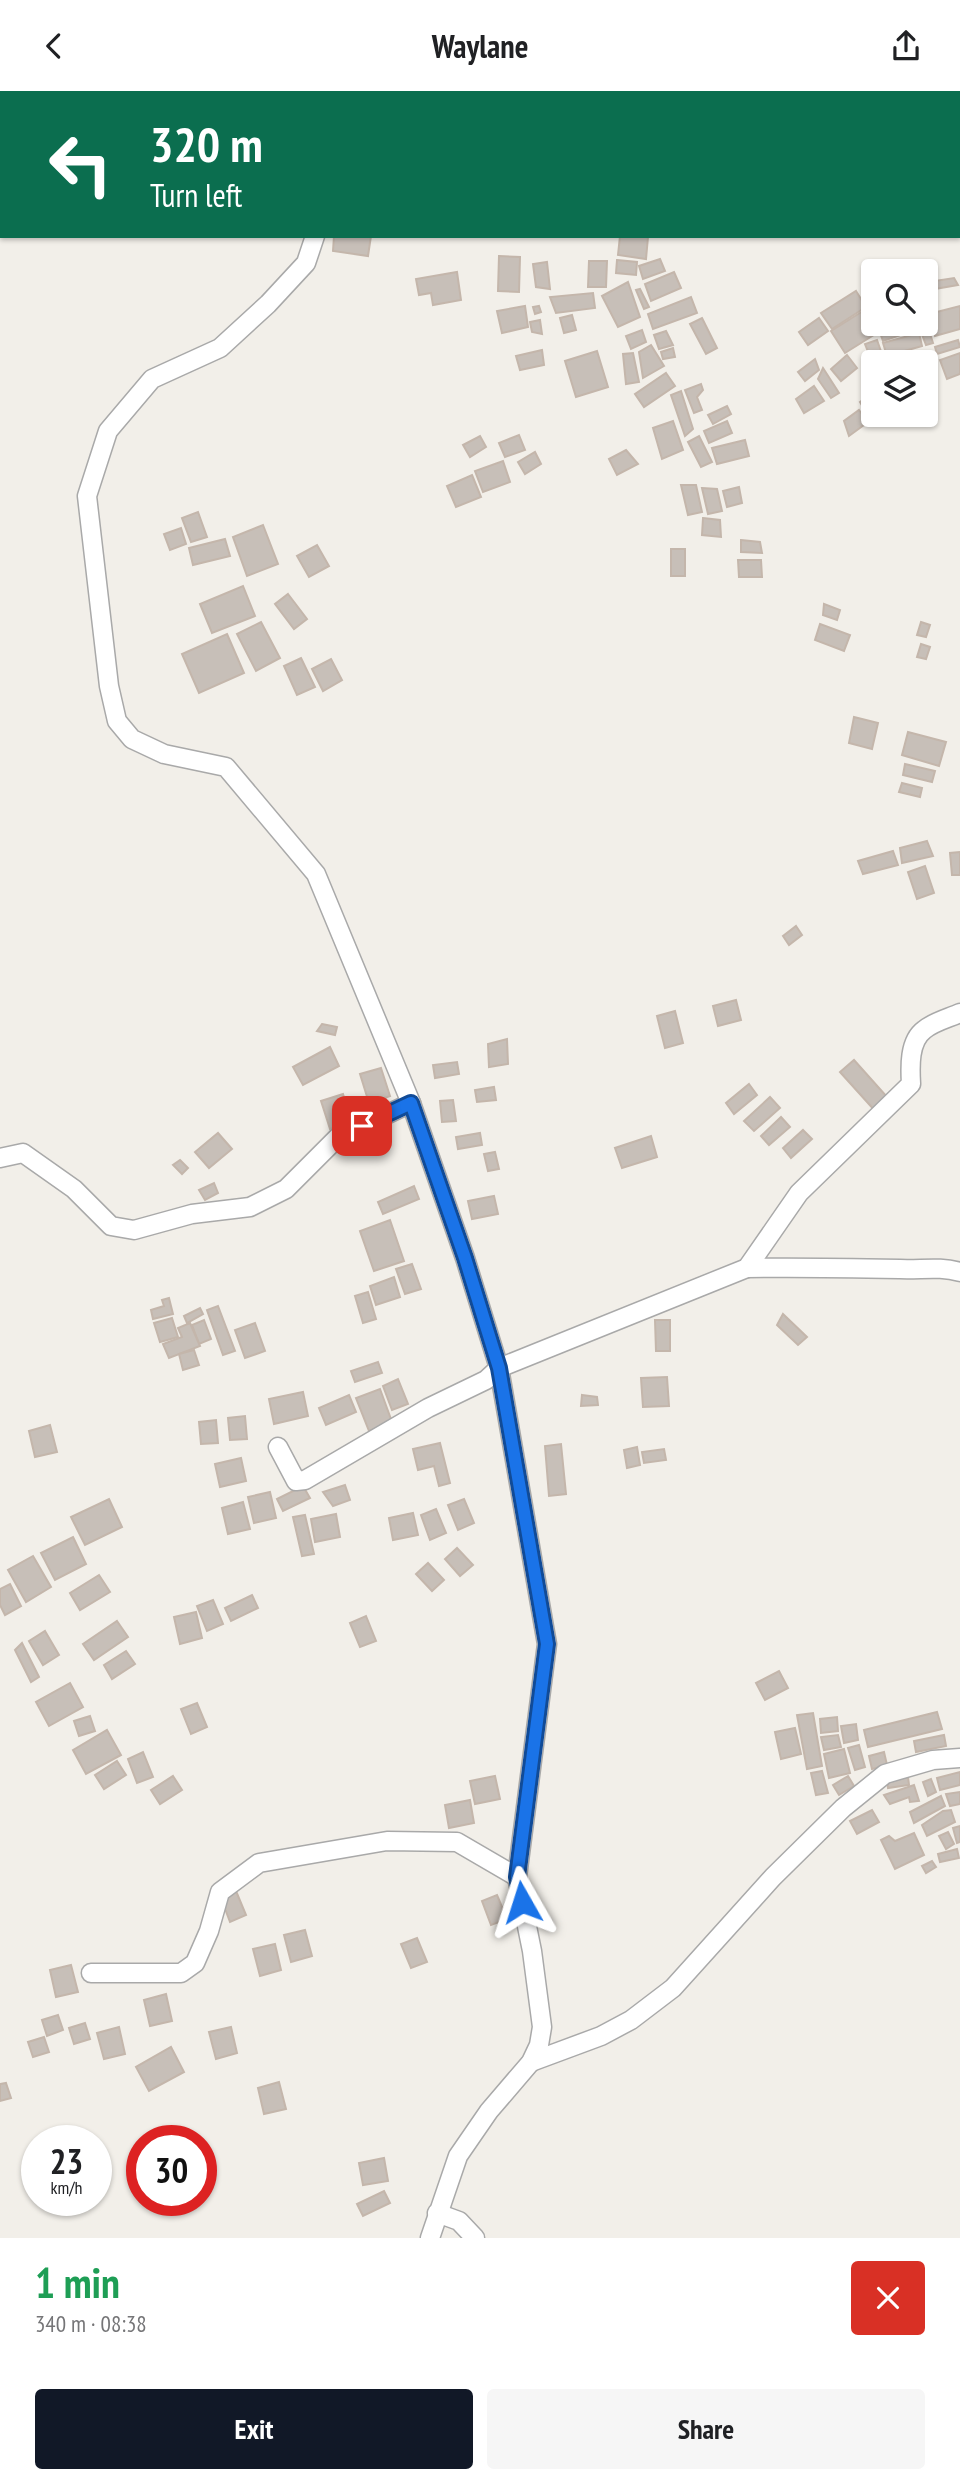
<!DOCTYPE html>
<html lang="en">
<head>
<meta charset="utf-8">
<style>
	body { margin:0; font-family:"PT Sans Narrow",sans-serif; background:#f6f6f6; color:#202124; height:100vh; display:flex; flex-direction:column; font-size:26px; white-space:nowrap }
	* { box-sizing:border-box; margin:0 }
	p { font-size:23px; color:#757577 }
	.icon { flex:none; width:38px; height:38px; fill:none; stroke:currentColor; stroke-width:2; stroke-linecap:round; stroke-linejoin:round }
	.map { position:relative; height:2147px; overflow:hidden }
	.drawer { display:flex; flex-direction:column; background:#fff; flex:1 }
	.drawer>* { flex:none }
	.hud { position:absolute; left:0px; top:0px; width:961px; height:147px; box-shadow:0 2px 5px #0004; background:#0b6e4f; color:#fff; overflow:hidden }
	.controls { position:absolute; left:861px; top:168px; display:grid; gap:14px }
	.controls a { display:grid; place-items:center; width:77px; height:77px; border-radius:7px; background:#fff; box-shadow:0 2px 5px #0004; font-size:35px }
	.speed { position:absolute; left:21px; top:2034px; display:flex; gap:14px; font-size:35px; font-weight:700; text-align:center }
	.speed>* { display:grid; place-content:center; width:91px; height:91px; border-radius:50%; background:#fff; box-shadow:0 2px 5px #0004; line-height:1 }
	.speed small { font-size:18px; font-weight:400 }
	.speed .limit { border:10px solid #d22; background:#fff; color:#111 }
	.pin { position:absolute; display:grid; place-items:center; width:60px; height:60px; color:#fff; margin:-30px; border-radius:14px; box-shadow:0 4px 10px #0006 }
	.me { position:absolute; width:77px; margin:-38px; rotate:354deg; stroke-linejoin:round; filter:drop-shadow(0 0 5px #0008) }
	.turn { display:flex; align-items:center; gap:24px; height:147px; padding:0 35px; font-size:32px }
	.turn .icon { width:91px; height:91px; stroke-width:2.5 }
	.turn b { display:block; font-size:49px; line-height:60px }
	.round { display:grid; place-items:center; flex:none; width:74px; height:74px; border-radius:7px; background:#f6f6f6 }
	.summary { display:flex; align-items:center; justify-content:space-between; height:119px; padding:0 35px }
	h1 { font-size:42px; font-weight:700; line-height:52px; color:#1e9e55 }
	.primary-button { display:flex; gap:14px; margin-top:auto; padding:14px 35px }
	.primary-button a { flex:1; height:80px; border-radius:7px; background:#111827; color:#fff; font-size:28px; font-weight:700; line-height:80px; text-align:center }
	.primary-button a+a { background:#f6f6f6; color:#202124 }
	header { display:flex; justify-content:space-between; align-items:center; height:91px; padding:0 35px; background:#fff; font-size:32px; font-weight:700 }
	.map>svg:first-child { display:block }
	.building { fill:#c7bfb8; stroke:#c4b6ab; stroke-width:2 }
	.lines { fill:none; stroke-linecap:round; stroke-linejoin:round }
	.minor-casing { stroke:#a9a9a9; stroke-width:21 }
	.minor { stroke:#fff; stroke-width:18 }
	.route-casing { stroke:#114b97; stroke-width:18 }
	.route { stroke:#1a73e8; stroke-width:12 }
</style>
</head>
<body>
<header><svg class="icon" aria-label="back" viewBox="0 0 24 24"><path d="M15 5l-7 7 7 7"/></svg>Waylane<svg class="icon" aria-label="share" viewBox="0 0 24 24"><path d="M12 15V3M7 8l5-5 5 5M5 13v7h14v-7"/></svg></header>
<div class="map">
<svg width="960" height="2147" viewBox="0 0 960 2147">
	<rect width="100%" height="100%" fill="#f2efe9"/>
	<g class="building">
		<rect x="399" y="0" width="33" height="2"/>
		<path d="M334,145H371L368,165L333,160Z"/>
		<path d="M620,145L648,146L646,168L618,164Z"/>
		<path d="M499,165L520,166L519,201L498,200Z"/>
		<path d="M660,168L665,180L643,188L639,175Z"/>
		<path d="M617,169L637,171L636,184L616,182Z"/>
		<path d="M589,170H607L606,196H588Z"/>
		<path d="M547,171L550,198L536,196L533,173Z"/>
		<path d="M457,181L461,209L433,214L431,202L419,204L416,188Z"/>
		<path d="M674,181L681,197L651,210L645,193Z"/>
		<path d="M954,187L958,194L929,199L928,191Z"/>
		<path d="M628,191L640,226L618,236L602,205Z"/>
		<path d="M640,198L649,216L644,218L636,199Z"/>
		<path d="M856,200L866,216L832,238L821,222Z"/>
		<path d="M593,202L595,217L556,222L550,206Z"/>
		<path d="M930,202L933,213L926,215V203Z"/>
		<path d="M691,206L697,222L653,238L648,223Z"/>
		<path d="M525,215L528,236L502,242L497,220Z"/>
		<path d="M539,215L541,221L535,223L533,216Z"/>
		<path d="M960,215V238L935,245L929,223Z"/>
		<path d="M863,220L877,242L845,262L831,240Z"/>
		<path d="M572,224L576,239L564,242L560,227Z"/>
		<path d="M702,227L717,257L706,263L690,233Z"/>
		<path d="M819,227L828,240L808,254L799,241Z"/>
		<path d="M540,229L542,243L532,241L530,231Z"/>
		<path d="M926,230L933,252L926,254L918,233H926Z"/>
		<path d="M877,233H897L901,244L883,250Z"/>
		<path d="M642,239L646,251L631,258L626,245Z"/>
		<path d="M666,240L673,254L659,258L654,244Z"/>
		<path d="M919,242L922,255L887,265L883,252Z"/>
		<path d="M877,249L884,269L873,273L865,253Z"/>
		<path d="M958,249L960,256L937,263L935,256Z"/>
		<path d="M651,254L664,275L643,287L639,261Z"/>
		<path d="M673,257L675,266L663,268L661,261Z"/>
		<path d="M542,259L544,274L520,279L516,265Z"/>
		<path d="M597,260L608,296L576,306L565,270Z"/>
		<path d="M633,262L639,291L626,293L623,263Z"/>
		<path d="M960,262V283L947,288L940,269Z"/>
		<path d="M847,264L857,277L841,290L831,278Z"/>
		<path d="M815,268L819,279L805,290L798,281Z"/>
		<path d="M823,277L839,302L831,307L818,288Z"/>
		<path d="M666,282L675,295L644,316L635,303Z"/>
		<path d="M701,293L703,299L697,306L702,319L694,322L685,299Z"/>
		<path d="M814,295L824,310L804,322L796,308Z"/>
		<path d="M681,300L693,338L685,345L671,304Z"/>
		<path d="M870,304L873,316L866,321L860,311Z"/>
		<path d="M727,315L731,323L713,333L708,324Z"/>
		<path d="M859,319L868,331L849,345L844,330Z"/>
		<path d="M673,330L683,359L662,368L653,337Z"/>
		<path d="M727,330L732,342L709,352L704,340Z"/>
		<path d="M519,344L525,359L505,366L499,352Z"/>
		<path d="M480,345L486,356L470,366L463,354Z"/>
		<path d="M699,345L712,371L701,376L688,351Z"/>
		<path d="M745,349L749,365L717,373L712,357Z"/>
		<path d="M626,359L638,373L617,384L609,368Z"/>
		<path d="M535,361L541,373L525,383L518,371Z"/>
		<path d="M503,370L510,391L483,401L475,380Z"/>
		<path d="M472,384L481,406L456,416L447,395Z"/>
		<path d="M681,394H696L702,421L688,424Z"/>
		<path d="M739,396L742,412L727,416L723,400Z"/>
		<path d="M702,397L717,398L722,420L708,423Z"/>
		<path d="M198,421L207,446L191,451L182,427Z"/>
		<path d="M703,427L720,429L721,446L702,444Z"/>
		<path d="M263,434L278,473L247,485L233,446Z"/>
		<path d="M181,437L186,453L170,459L164,443Z"/>
		<path d="M225,448L230,465L193,474L189,457Z"/>
		<path d="M741,449L760,451L762,462L741,461Z"/>
		<path d="M317,454L329,475L309,486L297,465Z"/>
		<rect x="671" y="458" width="14" height="27"/>
		<path d="M738,469H761L762,486H739Z"/>
		<path d="M243,495L255,525L212,542L200,513Z"/>
		<path d="M288,503L307,528L294,538L275,513Z"/>
		<path d="M824,513L840,519L837,529L823,524Z"/>
		<path d="M261,531L280,567L256,580L237,543Z"/>
		<path d="M921,531L930,534L926,546L917,544Z"/>
		<path d="M820,533L850,544L844,560L815,549Z"/>
		<path d="M227,543L244,582L199,602L182,563Z"/>
		<path d="M921,553L930,556L926,568L917,566Z"/>
		<path d="M301,567L315,596L297,604L284,575Z"/>
		<path d="M331,568L342,589L323,600L312,578Z"/>
		<path d="M854,626L878,632L872,658L849,652Z"/>
		<path d="M908,641L946,651L939,675L902,664Z"/>
		<path d="M905,673L935,680L932,691L903,684Z"/>
		<path d="M902,692L922,697L920,706L899,701Z"/>
		<path d="M927,750L933,765L902,772L900,757Z"/>
		<path d="M893,760L898,774L863,783L858,770Z"/>
		<path d="M960,761V784H952L950,762Z"/>
		<path d="M925,775L934,802L917,808L908,781Z"/>
		<path d="M796,835L802,844L789,854L783,845Z"/>
		<path d="M736,909L741,929L718,935L713,915Z"/>
		<path d="M675,920L683,952L665,957L657,925Z"/>
		<path d="M322,933L337,936L335,944L317,940Z"/>
		<path d="M507,948L508,973L489,976L488,953Z"/>
		<path d="M330,956L339,975L303,994L293,976Z"/>
		<path d="M854,969L888,1007L876,1021L840,981Z"/>
		<path d="M457,971L459,983L435,987L433,974Z"/>
		<path d="M381,977L390,1005L369,1012L360,983Z"/>
		<path d="M749,993L757,1004L734,1023L726,1012Z"/>
		<path d="M494,996L496,1009L477,1011L475,999Z"/>
		<path d="M343,1003L352,1031L330,1038L321,1010Z"/>
		<path d="M770,1006L780,1017L754,1040L744,1030Z"/>
		<path d="M453,1009L456,1030L442,1031L440,1010Z"/>
		<path d="M781,1026L790,1036L769,1054L761,1045Z"/>
		<path d="M803,1039L812,1048L791,1067L783,1057Z"/>
		<path d="M218,1042L232,1058L209,1077L195,1061Z"/>
		<path d="M480,1042L482,1054L458,1058L456,1046Z"/>
		<path d="M651,1045L657,1066L622,1077L615,1057Z"/>
		<path d="M495,1061L499,1078L488,1080L484,1063Z"/>
		<path d="M180,1069L188,1077L182,1083L173,1074Z"/>
		<path d="M214,1092L218,1102L205,1109L199,1099Z"/>
		<path d="M414,1095L419,1108L383,1123L378,1111Z"/>
		<path d="M494,1105L498,1123L472,1128L468,1110Z"/>
		<path d="M390,1129L404,1170L374,1180L360,1140Z"/>
		<path d="M412,1173L421,1198L405,1203L396,1178Z"/>
		<path d="M394,1186L400,1206L376,1214L370,1195Z"/>
		<path d="M368,1201L376,1228L363,1232L355,1205Z"/>
		<path d="M169,1207L173,1223L153,1228L151,1219L164,1215L162,1209Z"/>
		<path d="M218,1215L235,1260L223,1264L207,1219Z"/>
		<path d="M200,1217L203,1223L187,1232L184,1225Z"/>
		<path d="M783,1223L807,1246L798,1254L777,1234Z"/>
		<path d="M172,1227L178,1246L160,1251L154,1232Z"/>
		<path d="M204,1229L211,1248L199,1253L192,1234Z"/>
		<path d="M655,1229H670V1260H656Z"/>
		<path d="M190,1232L200,1255L169,1267L163,1253L182,1246L178,1237Z"/>
		<path d="M255,1232L265,1260L245,1267L235,1239Z"/>
		<path d="M194,1259L199,1274L183,1279L179,1263Z"/>
		<path d="M378,1271L382,1282L355,1291L351,1280Z"/>
		<path d="M667,1286L669,1315L643,1316L641,1287Z"/>
		<path d="M398,1288L408,1313L392,1319L383,1295Z"/>
		<path d="M380,1298L392,1331L369,1340L356,1307Z"/>
		<path d="M303,1301L308,1325L274,1333L269,1308Z"/>
		<path d="M349,1304L356,1321L326,1334L319,1317Z"/>
		<path d="M582,1304L597,1306L598,1314L581,1315Z"/>
		<path d="M245,1325L247,1348L230,1349L228,1327Z"/>
		<path d="M216,1329L218,1352L201,1353L199,1331Z"/>
		<path d="M50,1334L57,1361L35,1366L29,1340Z"/>
		<path d="M440,1352L450,1392L439,1395L434,1375L418,1379L413,1358Z"/>
		<path d="M561,1353L566,1403L549,1405L545,1355Z"/>
		<path d="M637,1356L640,1374L627,1377L624,1359Z"/>
		<path d="M664,1358L666,1369L644,1372L642,1361Z"/>
		<path d="M241,1367L246,1390L220,1396L215,1373Z"/>
		<path d="M345,1394L350,1409L333,1415L323,1401Z"/>
		<path d="M303,1395L310,1407L283,1420L277,1408Z"/>
		<path d="M270,1401L276,1427L254,1432L248,1406Z"/>
		<path d="M109,1408L122,1436L85,1454L71,1426Z"/>
		<path d="M464,1408L474,1432L458,1439L448,1414Z"/>
		<path d="M243,1411L250,1438L228,1443L222,1417Z"/>
		<path d="M436,1418L446,1442L430,1449L421,1424Z"/>
		<path d="M413,1422L418,1444L393,1449L389,1427Z"/>
		<path d="M336,1423L340,1446L315,1451L311,1428Z"/>
		<path d="M305,1424L314,1463L302,1465L293,1426Z"/>
		<path d="M73,1446L86,1473L55,1489L41,1462Z"/>
		<path d="M457,1457L473,1474L460,1485L445,1468Z"/>
		<path d="M33,1465L51,1496L26,1511L8,1479Z"/>
		<path d="M428,1472L444,1489L432,1500L416,1483Z"/>
		<path d="M99,1484L110,1501L80,1519L70,1502Z"/>
		<path d="M10,1493L21,1515L5,1524L0,1514V1498Z"/>
		<path d="M252,1504L258,1517L231,1530L225,1517Z"/>
		<path d="M213,1509L223,1533L207,1540L197,1515Z"/>
		<path d="M196,1521L202,1547L180,1553L174,1526Z"/>
		<path d="M366,1525L376,1550L360,1556L350,1532Z"/>
		<path d="M117,1530L128,1546L94,1569L83,1553Z"/>
		<path d="M45,1540L59,1564L43,1574L29,1550Z"/>
		<path d="M22,1552L39,1586L31,1591L15,1559Z"/>
		<path d="M126,1560L135,1573L112,1588L104,1574Z"/>
		<path d="M779,1580L788,1597L765,1609L756,1592Z"/>
		<path d="M70,1592L83,1616L49,1635L36,1611Z"/>
		<path d="M197,1612L207,1636L191,1643L181,1618Z"/>
		<path d="M937,1621L942,1638L868,1656L864,1639Z"/>
		<path d="M813,1622L822,1675L807,1678L797,1624Z"/>
		<path d="M90,1625L95,1640L79,1645L74,1630Z"/>
		<path d="M837,1626L838,1640L821,1642L820,1628Z"/>
		<path d="M856,1633L858,1649L844,1652L841,1635Z"/>
		<path d="M795,1637L801,1663L781,1668L775,1641Z"/>
		<path d="M107,1639L121,1664L86,1683L73,1659Z"/>
		<path d="M838,1644L841,1656L824,1659L821,1646Z"/>
		<path d="M944,1644L946,1655L916,1661L914,1650Z"/>
		<path d="M859,1654L865,1676L855,1679L848,1657Z"/>
		<path d="M844,1658L850,1682L829,1687L824,1663Z"/>
		<path d="M143,1661L153,1686L137,1692L128,1668Z"/>
		<path d="M884,1661L887,1674L872,1678L869,1665Z"/>
		<path d="M117,1670L126,1684L104,1698L95,1684Z"/>
		<path d="M822,1680L828,1702L816,1704L811,1682Z"/>
		<path d="M960,1681V1694L940,1699L937,1687Z"/>
		<path d="M173,1685L182,1699L160,1713L151,1699Z"/>
		<path d="M495,1685L500,1708L475,1713L470,1690Z"/>
		<path d="M848,1685L854,1695L839,1704L833,1694Z"/>
		<path d="M908,1686L909,1694L888,1697L887,1689Z"/>
		<path d="M931,1688L936,1701L928,1705L923,1691Z"/>
		<path d="M914,1694L919,1710L910,1711L909,1706L890,1713L884,1704Z"/>
		<path d="M960,1701V1713L950,1715L946,1703Z"/>
		<path d="M941,1705L945,1715L914,1732L910,1721Z"/>
		<path d="M470,1709L474,1732L449,1737L445,1714Z"/>
		<path d="M872,1719L879,1731L857,1743L850,1730Z"/>
		<path d="M951,1719L955,1731L927,1745L922,1734L943,1720Z"/>
		<path d="M960,1735V1751L957,1752L953,1737Z"/>
		<path d="M948,1741L954,1753L946,1758L939,1745Z"/>
		<path d="M914,1742L924,1764L895,1778L881,1749L889,1745L895,1750Z"/>
		<path d="M957,1758L959,1767L940,1771L938,1763Z"/>
		<path d="M932,1770L936,1776L926,1782L922,1775Z"/>
		<path d="M236,1800L246,1824L230,1831L221,1807Z"/>
		<path d="M497,1804L507,1828L491,1834L482,1810Z"/>
		<path d="M305,1839L312,1865L291,1871L284,1844Z"/>
		<path d="M417,1847L427,1871L411,1877L401,1853Z"/>
		<path d="M275,1853L281,1879L260,1885L253,1858Z"/>
		<path d="M71,1874L78,1901L56,1906L50,1879Z"/>
		<path d="M166,1903L172,1930L150,1935L144,1909Z"/>
		<path d="M58,1924L63,1939L47,1945L42,1929Z"/>
		<path d="M85,1932L90,1948L74,1953L69,1937Z"/>
		<path d="M119,1936L125,1963L104,1968L97,1942Z"/>
		<path d="M231,1936L237,1962L216,1968L209,1941Z"/>
		<path d="M44,1946L49,1961L33,1966L28,1951Z"/>
		<path d="M171,1956L184,1981L149,2000L136,1976Z"/>
		<path d="M279,1991L286,2018L264,2023L258,1997Z"/>
		<path d="M6,1992L11,2007L0,2010V1993Z"/>
		<path d="M384,2067L388,2090L363,2094L359,2072Z"/>
		<path d="M384,2100L390,2112L363,2125L357,2113Z"/>
	</g>
	<g class="lines">
		<defs>
			<g id="minor">
				<path d="M349,2V0"/>
				<path d="M629,2L634,0"/>
				<path d="M315,145L306,172L268,213L220,257L152,288L108,340L87,405L109,595L117,630L132,648L164,663L226,676L316,783L411,1012L465,1167L499,1277L547,1553L517,1786L532,1860L542,1936L539,1954L531,1971L489,2020L458,2065L430,2147"/>
				<path d="M0,1067L23,1062L74,1098L111,1135L134,1139L192,1123L250,1116L286,1098L337,1047L411,1012"/>
				<path d="M747,1177C798,1176 849,1177 900,1178C921,1179 940,1175 960,1181"/>
				<path d="M278,1356L296,1390L305,1389L428,1317L486,1289L499,1277L747,1177L799,1102L911,993C910,976 909,950 924,939C933,931 949,927 960,922"/>
				<path d="M91,1882H181L195,1872L209,1840L220,1801L259,1772L387,1750L457,1751L517,1786"/>
				<path d="M531,1971L601,1945L631,1929L673,1897L773,1786L843,1717L885,1683L933,1669L960,1667"/>
				<path d="M437,2122L459,2130L475,2147"/>
			</g>
		</defs>
		<use href="#minor" class="minor-casing"/>
		<use href="#minor" class="minor"/>
	</g>
	<g class="lines">
		<defs>
			<path id="route" d="M362,1035L411,1012L465,1167L499,1277L547,1553L517,1786L522,1811"/>
		</defs>
		<use href="#route" class="route-casing"/>
		<use href="#route" class="route"/>
	</g>
</svg>
<div class="controls">
<a><svg class="icon" aria-label="search" viewBox="0 0 24 24"><circle cx="10" cy="10" r="6"/><path d="M15 15l6 6"/></svg></a>
<a><svg class="icon" aria-label="layers" viewBox="0 0 24 24"><path d="M12 4l9 5-9 5-9-5zM3 14l9 5 9-5"/></svg></a>
</div>
<div class="speed"><div>23<small>km/h</small></div><div class="limit">30</div></div>
<div class="pin" style="left:362px;top:1035px;background:#d93025"><svg class="icon" aria-label="arrive" viewBox="0 0 24 24"><path d="M6 21V4h12l-3 4 3 4H6"/></svg></div>
<svg class="me" style="left:522px;top:1811px" viewBox="-20 -20 40 40"><path d="M0-17L14 15 0 8-14 15z" fill="#1a73e8" stroke="#fff" stroke-width="4"/></svg>
<div class="hud">
<div class="turn"><svg class="icon" aria-label="left" viewBox="0 0 24 24"><path d="M17 20v-9H6M10 6l-5 5 5 5"/></svg><div><b>320 m</b>Turn left</div></div>
</div>
</div>
<section class="drawer">
<div class="summary"><div><h1>1 min</h1><p>340 m · 08:38</p></div><a class="round" style="background:#d93025;color:#fff"><svg class="icon" aria-label="close" viewBox="0 0 24 24"><path d="M6 6l12 12M18 6L6 18"/></svg></a></div>
<div class="primary-button"><a>Exit</a><a>Share</a></div>
</section>
</body>
</html>
